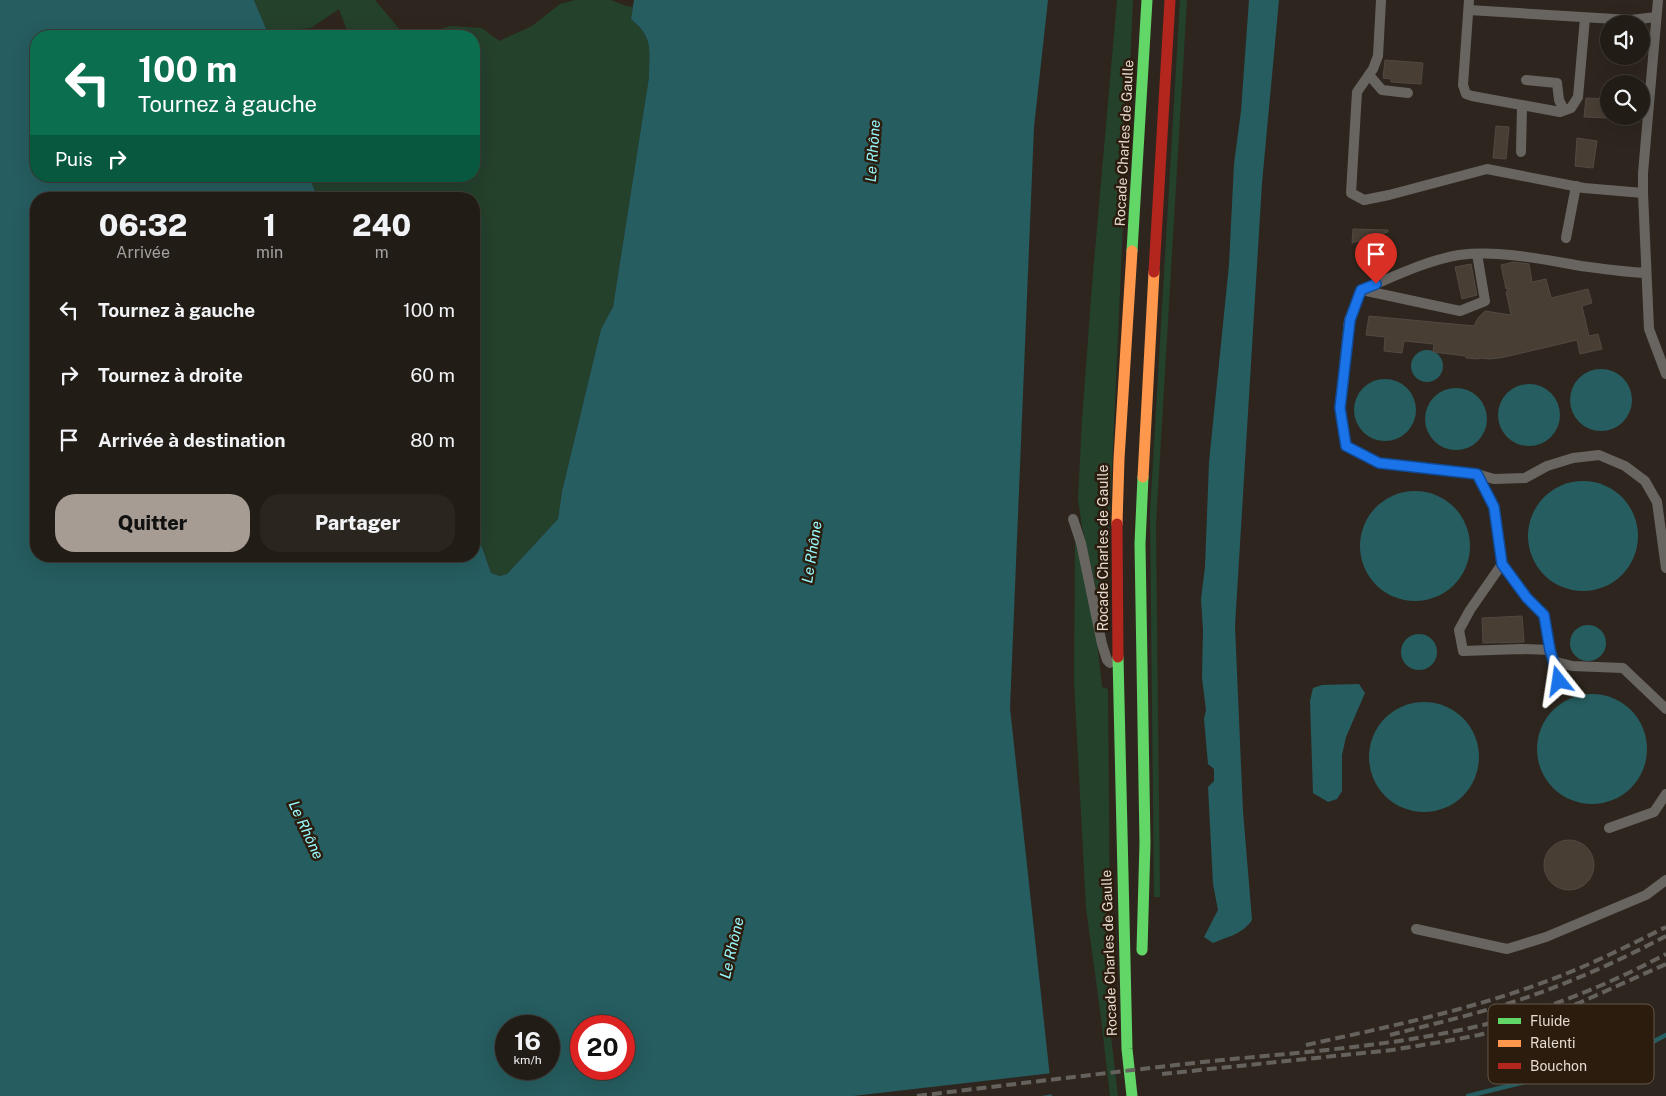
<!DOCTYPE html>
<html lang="fr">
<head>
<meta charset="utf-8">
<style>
	body { margin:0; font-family:"Public Sans",sans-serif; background:#2a251f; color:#f1f3f6; height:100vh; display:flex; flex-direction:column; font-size:19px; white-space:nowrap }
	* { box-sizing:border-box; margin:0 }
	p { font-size:16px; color:#a2a1a1 }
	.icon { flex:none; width:28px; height:28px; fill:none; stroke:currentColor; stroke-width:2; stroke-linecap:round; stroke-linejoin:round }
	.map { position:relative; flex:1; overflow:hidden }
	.drawer { position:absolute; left:30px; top:192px; width:450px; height:370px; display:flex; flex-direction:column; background:#221c16; border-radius:20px; box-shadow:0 5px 20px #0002,0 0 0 1px #3f3a35 }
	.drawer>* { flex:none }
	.top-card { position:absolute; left:30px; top:30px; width:450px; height:152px; border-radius:20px; box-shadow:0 5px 20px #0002,0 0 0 1px #3f3a35; background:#0b6e4f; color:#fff; overflow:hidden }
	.fabs { position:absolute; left:1600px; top:15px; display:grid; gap:10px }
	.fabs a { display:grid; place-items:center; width:50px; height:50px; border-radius:50%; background:#221c16; box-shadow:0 5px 20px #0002,0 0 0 1px #3f3a35; font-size:25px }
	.speed { position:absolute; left:495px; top:1015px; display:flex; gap:10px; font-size:25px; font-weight:700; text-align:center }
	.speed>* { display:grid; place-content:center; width:65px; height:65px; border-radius:50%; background:#221c16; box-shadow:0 5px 20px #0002,0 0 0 1px #3f3a35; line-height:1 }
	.speed small { font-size:12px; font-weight:400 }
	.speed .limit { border:8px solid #d22; background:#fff; color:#111 }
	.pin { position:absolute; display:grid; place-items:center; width:42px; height:42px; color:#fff; margin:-51px -21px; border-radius:50% 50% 50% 0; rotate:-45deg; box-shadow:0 0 5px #0007 }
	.pin .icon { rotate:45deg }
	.me { position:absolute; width:55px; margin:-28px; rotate:345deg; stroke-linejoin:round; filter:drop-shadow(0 0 4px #0008) }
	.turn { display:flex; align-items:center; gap:18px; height:105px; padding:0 25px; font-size:22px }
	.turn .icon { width:65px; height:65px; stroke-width:2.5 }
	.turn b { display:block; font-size:35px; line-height:42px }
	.then { display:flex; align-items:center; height:48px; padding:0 25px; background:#0003; gap:10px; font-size:19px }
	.eta { display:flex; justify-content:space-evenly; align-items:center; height:85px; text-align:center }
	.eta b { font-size:30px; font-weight:800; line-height:35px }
	.action { display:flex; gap:10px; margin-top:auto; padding:10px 25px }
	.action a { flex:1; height:58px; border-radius:20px; background:#a69c93; color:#111; font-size:20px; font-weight:800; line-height:58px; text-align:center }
	.action a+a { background:#2a251f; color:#f1f3f6 }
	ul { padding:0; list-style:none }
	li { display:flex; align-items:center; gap:15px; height:65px; padding:0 25px }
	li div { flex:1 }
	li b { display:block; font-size:19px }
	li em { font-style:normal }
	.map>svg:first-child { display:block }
	.green { fill:#24412c }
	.water { fill:#265d60; fill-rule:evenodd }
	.pier { fill:#2e261e }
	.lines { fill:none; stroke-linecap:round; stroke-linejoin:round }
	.stream { stroke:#265d60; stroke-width:4.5 }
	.building { fill:#483e34; stroke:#504a43 }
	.lane { stroke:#686561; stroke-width:10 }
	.fast { stroke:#63d668; stroke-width:11 }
	.slow { stroke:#ff974d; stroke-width:11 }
	.jam { stroke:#b3261e; stroke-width:11 }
	.rail { stroke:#65625d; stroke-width:4; stroke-dasharray:10 5; stroke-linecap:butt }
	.route-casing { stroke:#114b97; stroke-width:12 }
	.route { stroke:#1a73e8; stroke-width:9 }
	.labels { text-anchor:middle; stroke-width:5; stroke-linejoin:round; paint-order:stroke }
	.street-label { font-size:14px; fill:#e6dbd2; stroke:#2b1c0d }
	.water-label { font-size:15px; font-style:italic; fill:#96f7fc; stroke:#2b1c0d }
	.key { fill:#2b1c0d; stroke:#635548; stroke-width:1 }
	.key-label { font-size:14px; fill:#e6dbd2 }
</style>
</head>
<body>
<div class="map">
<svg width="1666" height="1096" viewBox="0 0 1666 1096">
	<rect width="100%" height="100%" fill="#2e261e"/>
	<g class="green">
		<path d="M254,0H375L405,36H349L339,9L311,28L267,32Z"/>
		<path d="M575,0H611L626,6L633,7L631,19C654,39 649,49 649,77L613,307L601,329L562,490L558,519L507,574L498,576L491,573L482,547L474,534V199H318L309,176H474V36H415L451,26L482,28L499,41L532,26L560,4Z"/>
		<path d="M1117,0H1133L1105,626L1082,527L1078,499L1082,420L1092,285Z"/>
		<path d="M1180,0H1187L1156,524L1160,897H1154L1150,513Z"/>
		<path d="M1076,541L1095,623L1102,687L1108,689L1111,1036L1118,1096H1110L1100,1010L1086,908L1074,681L1075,543Z"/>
	</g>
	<g class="water">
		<path d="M0,0H254L269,36H36V176H309L318,199H36V556H474V534L482,547L491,573L499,576L507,574L558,519L562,491L601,329L613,307L649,77C649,48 654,39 631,19L634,0H1048L1034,127L1010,708L1052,1096H0ZM506,1026H549V1069H506ZM581,1026H624V1069H581Z"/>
		<path d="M1249,0H1279L1262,183L1235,626L1243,811L1252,920C1243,934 1227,937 1213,943L1204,937L1218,910L1213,884L1208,787L1214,781V769L1208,764L1204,719L1206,710L1202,678L1203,630L1201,599L1205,567L1209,462L1229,265L1234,164L1241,111Z"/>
		<circle cx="1427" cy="366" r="16"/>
		<circle cx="1601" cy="400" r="31"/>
		<circle cx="1385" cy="410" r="31"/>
		<circle cx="1529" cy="415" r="31"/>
		<circle cx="1456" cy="419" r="31"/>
		<circle cx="1583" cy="536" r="55"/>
		<circle cx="1415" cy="546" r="55"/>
		<circle cx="1588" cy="643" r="18"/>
		<circle cx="1419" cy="652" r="18"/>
		<path d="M1359,684L1365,693L1346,737L1342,755V791L1337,799L1328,802L1313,793L1310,701L1313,688L1322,685Z"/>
		<circle cx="1592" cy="749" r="55"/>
		<circle cx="1424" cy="757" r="55"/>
	</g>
	<path class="pier" d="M1052,1073L1054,1094L1041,1096H853Z"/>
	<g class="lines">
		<path class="stream" d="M1468,1096L1622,1058L1666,1035"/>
	</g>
	<g class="building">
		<path d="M1385,60L1423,63L1421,84L1391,82V79L1383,78Z"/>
		<path d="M1586,98L1609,99V118L1584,117Z"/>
		<path d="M1496,126L1509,127L1506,159L1493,158Z"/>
		<path d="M1577,138L1597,141L1593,168L1575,166Z"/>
		<path d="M1353,229L1388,230V232L1352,243Z"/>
		<path d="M1514,262L1529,264L1532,282L1546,279L1551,298L1588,289L1592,303L1582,306L1589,336L1598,334L1602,349L1580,354L1577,340L1505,357L1491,359L1479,358V359L1466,358V356L1433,352L1434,344L1404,341L1402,353L1384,351L1385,337L1366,335L1369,316L1474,326L1478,318L1485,311L1511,315L1506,292L1510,288L1506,289L1501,265Z"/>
		<path d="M1471,264L1477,295L1462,299L1455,267Z"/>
		<path d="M1522,616L1524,642L1483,643L1482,618Z"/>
		<circle cx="1569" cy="865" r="25"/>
	</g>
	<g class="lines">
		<g class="lane">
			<path d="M1381,0L1378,56L1373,69L1357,92L1351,193L1364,200L1389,195L1487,169L1584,188L1643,193"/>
			<path d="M1469,0L1463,85L1466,94L1472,96L1560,112L1571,108L1578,97L1585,18"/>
			<path d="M1658,0L1643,173V193L1649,329L1666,374"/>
			<path d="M1469,10L1631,20L1656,17"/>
			<path d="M1369,75L1382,90L1408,93"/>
			<path d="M1526,80L1557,83L1559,100L1564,110"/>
			<path d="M1521,152L1522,105"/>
			<path d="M1566,238L1576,186"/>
			<path d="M1362,290L1460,311L1485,301L1477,254"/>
			<path d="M1477,474L1494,479L1525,478L1547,466L1573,458L1599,455L1625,466L1645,481L1657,502L1666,568"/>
			<path d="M1073,519L1081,543L1102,644L1107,660L1110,663"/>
			<path d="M1502,564L1470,610L1459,630L1463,651L1521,649L1550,650"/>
			<path d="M1553,661L1572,666L1623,668L1666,709"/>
			<path d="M1559,681L1550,650L1544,615L1527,598L1502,564L1494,507L1477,474L1379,463L1346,446L1340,408L1349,320L1361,290C1391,278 1427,260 1459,255C1500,250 1541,259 1581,266C1603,269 1624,272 1646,273"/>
			<path d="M1609,828L1654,812L1666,794"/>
			<path d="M1416,929L1507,949L1546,937L1646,895L1666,880"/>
		</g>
		<g class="fast">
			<path d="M1132,251L1147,0"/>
			<path d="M1118,657L1127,1049L1132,1096"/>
			<path d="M1142,950L1145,843L1140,544L1143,477"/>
		</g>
		<g class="slow">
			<path d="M1143,477L1154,272"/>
			<path d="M1117,524L1119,459L1132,251"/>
		</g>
		<g class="jam">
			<path d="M1154,272L1170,0"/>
			<path d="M1117,524L1118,657"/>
		</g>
		<g class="rail">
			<path d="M1390,1035C1433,1024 1477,1014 1519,1000C1570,983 1619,961 1666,936"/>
			<path d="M1306,1045C1392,1026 1480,1008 1563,975C1598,961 1632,944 1666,927"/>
			<path d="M1162,1074L1392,1050L1447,1041L1479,1035L1528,1021L1579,1003L1666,964"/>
			<path d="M917,1096C1015,1084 1113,1072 1212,1061C1303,1052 1397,1046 1487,1024C1549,1009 1610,984 1666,954"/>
		</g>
	</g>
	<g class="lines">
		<defs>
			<path id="route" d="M1376,284L1361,290L1350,320L1340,408L1346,446L1379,463L1477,474L1494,507L1502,564L1527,598L1544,615L1550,650L1559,681"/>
		</defs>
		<use href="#route" class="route-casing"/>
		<use href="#route" class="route"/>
	</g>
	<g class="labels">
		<g class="street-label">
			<text transform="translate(1124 143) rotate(-87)" y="5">Rocade Charles de Gaulle</text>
			<text transform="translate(1103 548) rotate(-90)" y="5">Rocade Charles de Gaulle</text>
			<text transform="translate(1109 953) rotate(-92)" y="5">Rocade Charles de Gaulle</text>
		</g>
		<g class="water-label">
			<text transform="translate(873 151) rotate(-86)" y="5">Le Rhône</text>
			<text transform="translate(812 552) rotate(-81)" y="5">Le Rhône</text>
			<text transform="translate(306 830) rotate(65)" y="5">Le Rhône</text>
			<text transform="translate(732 948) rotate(-77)" y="5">Le Rhône</text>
		</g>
	</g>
	<rect x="1488" y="1004" width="166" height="80" rx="8" class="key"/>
	<rect x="1498" y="1018" width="23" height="6" fill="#63d668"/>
	<rect x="1498" y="1040" width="23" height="7" fill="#ff974d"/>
	<rect x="1498" y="1063" width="23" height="6" fill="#b3261e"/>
	<g class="key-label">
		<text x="1530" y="1026">Fluide</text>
		<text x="1530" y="1048">Ralenti</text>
		<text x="1530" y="1071">Bouchon</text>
	</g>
</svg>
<div class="fabs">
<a><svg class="icon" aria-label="sound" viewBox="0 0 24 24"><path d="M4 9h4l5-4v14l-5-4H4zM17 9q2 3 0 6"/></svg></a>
<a><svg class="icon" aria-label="search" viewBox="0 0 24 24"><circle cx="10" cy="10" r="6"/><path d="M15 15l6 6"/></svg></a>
</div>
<div class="speed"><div>16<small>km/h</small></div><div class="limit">20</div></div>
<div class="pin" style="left:1376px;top:284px;background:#d93025"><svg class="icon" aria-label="arrive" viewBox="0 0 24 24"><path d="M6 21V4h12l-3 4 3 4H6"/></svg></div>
<svg class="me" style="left:1559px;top:681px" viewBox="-20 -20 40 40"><path d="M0-17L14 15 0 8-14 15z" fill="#1a73e8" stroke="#fff" stroke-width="4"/></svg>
<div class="top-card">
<div class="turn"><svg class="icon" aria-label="left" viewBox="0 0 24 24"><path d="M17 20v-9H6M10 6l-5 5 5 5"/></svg><div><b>100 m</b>Tournez à gauche</div></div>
<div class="then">Puis<svg class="icon" aria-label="right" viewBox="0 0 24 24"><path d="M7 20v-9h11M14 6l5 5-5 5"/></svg></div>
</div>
<section class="drawer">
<div class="eta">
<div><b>06:32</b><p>Arrivée</p></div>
<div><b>1</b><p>min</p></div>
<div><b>240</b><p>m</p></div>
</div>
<ul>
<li><svg class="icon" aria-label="left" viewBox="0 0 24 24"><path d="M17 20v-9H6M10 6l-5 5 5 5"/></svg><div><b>Tournez à gauche</b></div><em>100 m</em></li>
<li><svg class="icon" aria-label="right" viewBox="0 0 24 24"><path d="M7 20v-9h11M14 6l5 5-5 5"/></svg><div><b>Tournez à droite</b></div><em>60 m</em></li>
<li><svg class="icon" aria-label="arrive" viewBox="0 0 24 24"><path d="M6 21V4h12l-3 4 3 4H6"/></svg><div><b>Arrivée à destination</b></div><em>80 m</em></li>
</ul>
<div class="action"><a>Quitter</a><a>Partager</a></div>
</section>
</div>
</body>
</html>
